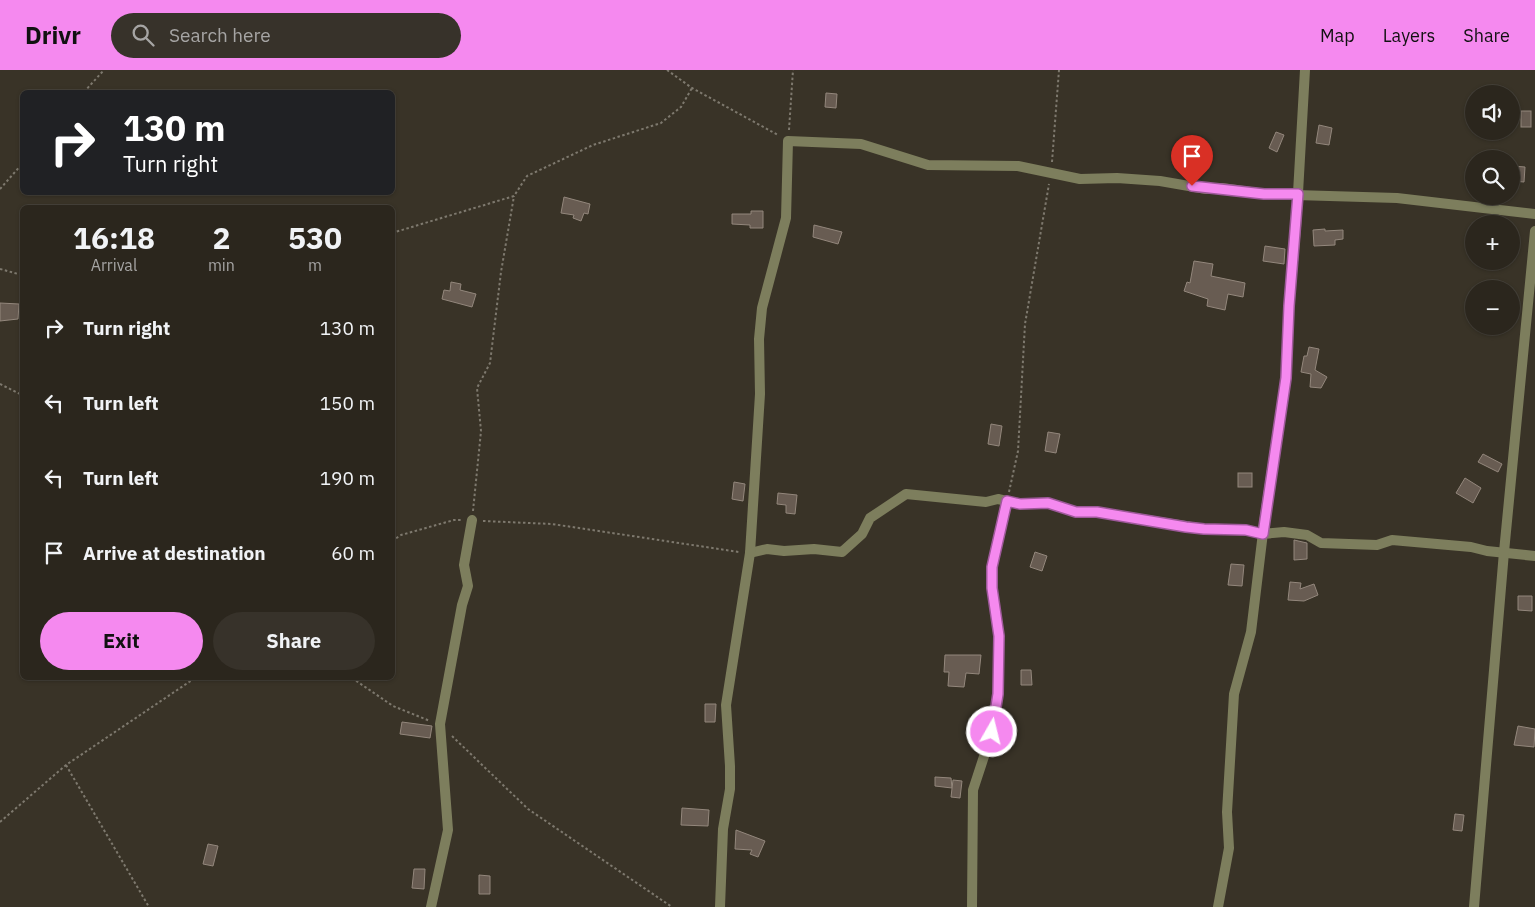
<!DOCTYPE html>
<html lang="en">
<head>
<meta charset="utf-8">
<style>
	body { margin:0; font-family:"IBM Plex Sans",sans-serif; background:#37322a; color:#f1f3f6; height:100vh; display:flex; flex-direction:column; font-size:19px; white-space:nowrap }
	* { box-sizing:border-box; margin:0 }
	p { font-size:16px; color:#a6a5a4 }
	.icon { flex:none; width:28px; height:28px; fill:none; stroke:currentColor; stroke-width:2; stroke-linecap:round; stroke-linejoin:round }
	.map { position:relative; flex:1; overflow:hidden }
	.details { position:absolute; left:20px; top:135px; width:375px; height:475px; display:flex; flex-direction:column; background:#2b261d; border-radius:8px; box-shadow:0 1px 4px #0004,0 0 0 1px #47433b }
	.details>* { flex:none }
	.banner { position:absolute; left:20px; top:20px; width:375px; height:105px; border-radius:8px; box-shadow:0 1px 4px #0004,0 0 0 1px #47433b; background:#202124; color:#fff; overflow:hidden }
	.fabs { position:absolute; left:1465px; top:15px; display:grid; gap:10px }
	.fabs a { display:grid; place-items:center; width:55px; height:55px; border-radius:50%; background:#2b261d; box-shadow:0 1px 4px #0004,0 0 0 1px #47433b; font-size:25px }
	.pin { position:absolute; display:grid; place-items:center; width:42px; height:42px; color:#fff; margin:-51px -21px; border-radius:50% 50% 50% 0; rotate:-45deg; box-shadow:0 0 5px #0007 }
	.pin .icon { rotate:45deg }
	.me { position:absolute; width:55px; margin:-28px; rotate:8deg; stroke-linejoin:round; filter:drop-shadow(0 0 4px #0008) }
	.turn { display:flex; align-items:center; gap:18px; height:105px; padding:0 20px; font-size:22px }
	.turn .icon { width:65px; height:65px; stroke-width:2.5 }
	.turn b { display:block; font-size:35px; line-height:42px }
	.eta { display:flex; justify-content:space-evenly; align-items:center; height:85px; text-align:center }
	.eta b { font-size:30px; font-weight:700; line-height:35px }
	.cta { display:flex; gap:10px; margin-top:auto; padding:10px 20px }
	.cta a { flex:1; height:58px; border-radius:30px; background:#f589ef; color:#111; font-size:20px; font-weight:700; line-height:58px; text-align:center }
	.cta a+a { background:#37322a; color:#f1f3f6 }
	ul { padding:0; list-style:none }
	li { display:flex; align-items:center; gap:15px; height:75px; padding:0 20px }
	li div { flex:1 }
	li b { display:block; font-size:19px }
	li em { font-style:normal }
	header { display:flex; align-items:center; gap:30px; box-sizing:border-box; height:70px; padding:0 25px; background:#f589ef; color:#111 }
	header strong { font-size:24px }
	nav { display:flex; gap:28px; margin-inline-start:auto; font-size:18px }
	.search { width:350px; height:45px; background:#37322a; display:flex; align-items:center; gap:12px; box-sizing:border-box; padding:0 18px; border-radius:28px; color:#a6a5a4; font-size:19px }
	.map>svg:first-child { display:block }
	.building { fill:#685c52; stroke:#93877c }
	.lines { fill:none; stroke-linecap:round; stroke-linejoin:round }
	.path { stroke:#7e796e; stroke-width:2; stroke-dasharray:2.5 2.5; stroke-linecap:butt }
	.street { stroke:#7d7e5d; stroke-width:10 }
	.route-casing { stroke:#9f599b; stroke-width:12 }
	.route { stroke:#f589ef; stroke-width:9 }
</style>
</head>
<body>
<header>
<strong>Drivr</strong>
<div class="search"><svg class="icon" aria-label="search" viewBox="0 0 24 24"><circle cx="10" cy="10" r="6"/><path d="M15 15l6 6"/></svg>Search here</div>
<nav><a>Map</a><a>Layers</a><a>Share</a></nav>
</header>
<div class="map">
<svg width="1535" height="837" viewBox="0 0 1535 837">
	<rect width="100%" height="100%" fill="#393327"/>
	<g class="building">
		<path d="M826,23L837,24L836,38L825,37Z"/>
		<rect x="1521" y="41" width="10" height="16"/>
		<path d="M1319,55L1332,58L1329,75L1316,73Z"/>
		<path d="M1276,62L1284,65L1277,82L1269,78Z"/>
		<path d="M1513,96L1525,97L1524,112L1512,111Z"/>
		<path d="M564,127L590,134L588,144L584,143L581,151L573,148L574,145L561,143Z"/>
		<path d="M751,141H763V158H750V155L732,154V144H751Z"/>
		<path d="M814,155L842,162L838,174L813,167Z"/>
		<path d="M1325,159V161L1343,160V169L1335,170V175L1314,176L1313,160Z"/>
		<path d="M1265,176L1285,179L1284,194L1263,191Z"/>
		<path d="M1194,191L1213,194L1211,206L1245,213L1243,227L1228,224L1225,240L1207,236L1208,229L1184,221L1187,212L1190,213Z"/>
		<path d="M451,212L461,214L460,220L476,224L472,237L442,229L444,220L450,221Z"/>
		<path d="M0,233L19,234L18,249L0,251Z"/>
		<path d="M1309,277L1319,279L1315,300L1327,307L1321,318L1310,317L1311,304L1301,302L1304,286H1307Z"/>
		<path d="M991,354L1002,356L999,376L988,374Z"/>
		<path d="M1048,362L1060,364L1056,383L1045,381Z"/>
		<path d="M1483,384L1502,394L1498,402L1478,392Z"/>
		<rect x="1238" y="403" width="14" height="14"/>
		<path d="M1465,408L1481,418L1473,433L1456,423Z"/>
		<path d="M734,412L745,414L743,431L732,429Z"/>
		<path d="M778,423L797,425L795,444L786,443V435L777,434Z"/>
		<path d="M1294,470L1307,473V489L1294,490Z"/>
		<path d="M1035,482L1047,486L1042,501L1030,497Z"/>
		<path d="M1231,494L1244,495L1242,516L1228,515Z"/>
		<path d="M1290,512L1301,513L1300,519L1314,514L1318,525L1304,531L1288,530Z"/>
		<path d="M1518,526H1532V541L1518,540Z"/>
		<path d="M945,585H981L979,604L966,603L964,617L948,616L949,602H944Z"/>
		<path d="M1021,600H1031L1032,615H1021Z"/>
		<path d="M705,634H716L715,652H705Z"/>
		<path d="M402,652L432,656L430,668L400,664Z"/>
		<path d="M1518,656L1535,659L1534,677L1514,675Z"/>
		<path d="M935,707L951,708L952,718L935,716Z"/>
		<path d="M953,710L962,711L960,728L951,727Z"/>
		<path d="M682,738L709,740L708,756L681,755Z"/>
		<path d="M1455,744L1464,745L1462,761L1453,760Z"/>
		<path d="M736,760L765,771L758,787L750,784L752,780L735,779Z"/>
		<path d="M208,774L218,776L213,796L203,794Z"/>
		<path d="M414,799H425L424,819L412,818Z"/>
		<path d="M479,805L490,806V824H479Z"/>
	</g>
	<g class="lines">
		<g class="path">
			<path d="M667,0L692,18L778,65"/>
			<path d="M84,22L104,0"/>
			<path d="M789,60L793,0"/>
			<path d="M1052,92L1059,0"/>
			<path d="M0,119L22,94"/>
			<path d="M392,163L514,126L527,106L593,75L661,53L681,37L692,18"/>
			<path d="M0,199L22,205"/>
			<path d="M0,314L22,325"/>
			<path d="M1009,422L1018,381L1025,254L1049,114"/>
			<path d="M473,441L481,361L477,318L490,293L501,202L514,126"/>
			<path d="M483,451L552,454L739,482"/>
			<path d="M392,471L401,465L454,450H461"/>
			<path d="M352,608L393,636L430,651"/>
			<path d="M452,666L528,739L672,837"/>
			<path d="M66,695L149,837"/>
			<path d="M0,752L66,695L195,608"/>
		</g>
		<g class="street">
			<path d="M750,483L767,479L784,481L814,479L842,482L862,464L870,448L906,424L986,432L998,429L1020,434L1048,433L1076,442H1097L1204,459L1247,460L1263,464L1284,462L1307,465L1321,473L1377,475L1392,470L1471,477L1487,481L1535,486"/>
			<path d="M431,837L448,760L440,654L462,535L468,516L464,495L472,450"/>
			<path d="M720,837L723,759L730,719V696L726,635L750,483L760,324L759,269L762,238L786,148L788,71L861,74L928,95L1018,96L1080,109L1117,108L1160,111L1206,119L1222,118L1265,124L1397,128L1535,144"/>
			<path d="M972,837L973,720L992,662L998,624L999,566L992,518V497L1007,431"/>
			<path d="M1218,837L1229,778L1227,742L1234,624L1251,562L1265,446L1286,308L1289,236L1296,158L1305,0"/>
			<path d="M1474,837L1504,482L1535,161"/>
		</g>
	</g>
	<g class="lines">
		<defs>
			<path id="route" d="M992,662L998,624L999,566L992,518V497L1007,431L1020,434L1048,433L1076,442H1097L1186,457L1204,459L1246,460L1263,464L1286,308L1289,236L1298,124H1264L1192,116"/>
		</defs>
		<use href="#route" class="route-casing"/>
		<use href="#route" class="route"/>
	</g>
</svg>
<div class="fabs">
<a><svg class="icon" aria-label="sound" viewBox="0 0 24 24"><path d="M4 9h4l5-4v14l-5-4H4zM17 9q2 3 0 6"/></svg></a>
<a><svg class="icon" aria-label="search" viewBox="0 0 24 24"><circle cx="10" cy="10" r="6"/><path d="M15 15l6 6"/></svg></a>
<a>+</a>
<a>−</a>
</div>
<div class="pin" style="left:1192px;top:116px;background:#d93025"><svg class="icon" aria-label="arrive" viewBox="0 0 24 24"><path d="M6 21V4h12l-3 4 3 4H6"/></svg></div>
<svg class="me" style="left:992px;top:662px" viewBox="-20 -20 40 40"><circle r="17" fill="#f589ef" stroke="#fff" stroke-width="3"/><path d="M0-11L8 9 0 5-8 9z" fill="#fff"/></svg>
<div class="banner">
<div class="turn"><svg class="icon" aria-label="right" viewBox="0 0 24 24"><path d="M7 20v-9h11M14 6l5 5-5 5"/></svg><div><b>130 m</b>Turn right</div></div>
</div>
<section class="details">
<div class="eta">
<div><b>16:18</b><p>Arrival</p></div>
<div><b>2</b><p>min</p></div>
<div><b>530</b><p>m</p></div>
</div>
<ul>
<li><svg class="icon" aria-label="right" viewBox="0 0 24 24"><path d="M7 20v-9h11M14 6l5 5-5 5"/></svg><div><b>Turn right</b></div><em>130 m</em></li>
<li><svg class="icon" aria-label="left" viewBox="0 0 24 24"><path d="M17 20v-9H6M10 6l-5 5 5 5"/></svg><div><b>Turn left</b></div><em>150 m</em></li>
<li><svg class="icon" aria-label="left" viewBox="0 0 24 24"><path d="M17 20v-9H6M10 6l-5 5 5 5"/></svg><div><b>Turn left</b></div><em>190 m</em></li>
<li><svg class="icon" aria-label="arrive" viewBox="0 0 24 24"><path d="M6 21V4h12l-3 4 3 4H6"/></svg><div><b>Arrive at destination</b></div><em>60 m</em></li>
</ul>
<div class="cta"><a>Exit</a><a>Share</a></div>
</section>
</div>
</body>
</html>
